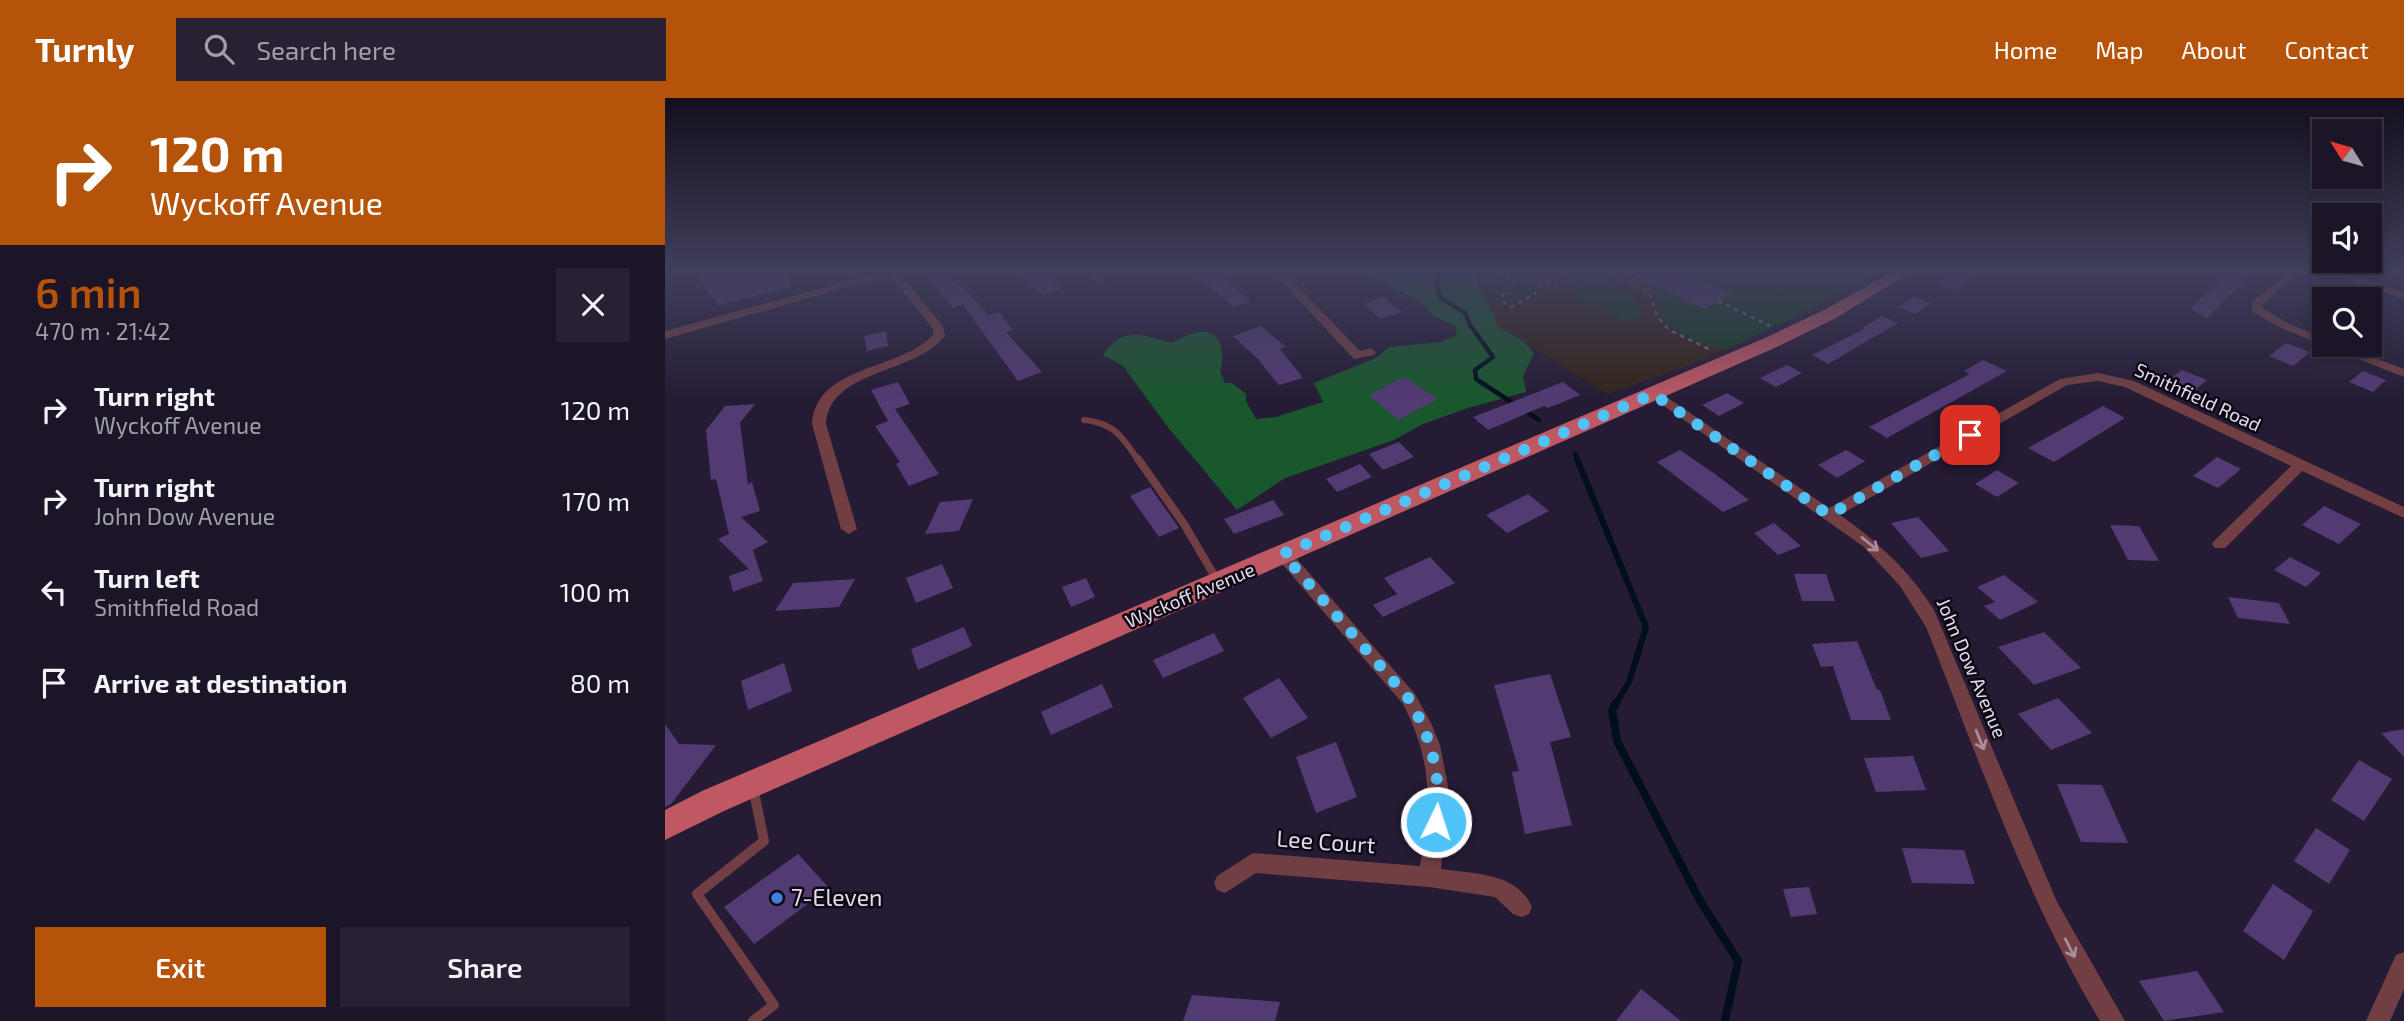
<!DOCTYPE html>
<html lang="en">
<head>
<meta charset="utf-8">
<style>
	body { margin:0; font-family:"Exo 2",sans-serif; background:#292133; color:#f1f3f6; height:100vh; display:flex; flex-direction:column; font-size:26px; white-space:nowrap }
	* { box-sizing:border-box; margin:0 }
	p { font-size:23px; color:#a09ea7 }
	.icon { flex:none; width:38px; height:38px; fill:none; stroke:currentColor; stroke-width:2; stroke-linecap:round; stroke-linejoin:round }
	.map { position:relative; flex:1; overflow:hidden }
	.sheet { display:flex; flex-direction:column; background:#1c1427; width:665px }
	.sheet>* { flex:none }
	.top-card { background:#b45309; color:#fff; overflow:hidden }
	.needle { width:46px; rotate:307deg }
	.controls { position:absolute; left:1647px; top:21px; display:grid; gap:14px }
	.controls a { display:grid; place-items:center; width:70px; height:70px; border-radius:0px; background:#1c1427; box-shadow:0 4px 10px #0003,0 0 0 2px #3a3344; font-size:35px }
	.pin { position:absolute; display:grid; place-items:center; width:60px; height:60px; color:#fff; margin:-30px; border-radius:14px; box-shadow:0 4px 10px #0006 }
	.me { position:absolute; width:77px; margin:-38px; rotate:4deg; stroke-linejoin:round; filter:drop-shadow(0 0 5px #0008) }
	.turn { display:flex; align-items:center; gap:24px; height:147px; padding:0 35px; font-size:32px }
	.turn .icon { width:91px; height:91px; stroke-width:2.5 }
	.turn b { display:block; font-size:49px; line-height:60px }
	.round { display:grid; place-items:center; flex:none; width:74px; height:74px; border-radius:0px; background:#292133 }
	.overview { display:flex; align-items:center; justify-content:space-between; height:119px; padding:0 35px }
	h1 { font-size:42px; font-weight:600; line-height:52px; color:#b45309 }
	.cta { display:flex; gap:14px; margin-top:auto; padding:14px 35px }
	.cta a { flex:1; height:80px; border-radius:0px; background:#b45309; color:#fff; font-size:28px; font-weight:600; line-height:80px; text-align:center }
	.cta a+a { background:#292133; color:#f1f3f6 }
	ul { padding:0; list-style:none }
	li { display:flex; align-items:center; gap:21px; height:91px; padding:0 35px }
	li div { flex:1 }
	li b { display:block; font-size:26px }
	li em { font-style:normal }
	header { display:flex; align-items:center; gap:42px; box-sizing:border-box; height:98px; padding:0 35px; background:#b45309; color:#fff }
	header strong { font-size:33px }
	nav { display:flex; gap:38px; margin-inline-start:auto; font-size:24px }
	.search { width:490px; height:63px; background:#292133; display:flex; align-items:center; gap:18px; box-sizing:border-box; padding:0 24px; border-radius:0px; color:#a09ea7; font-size:26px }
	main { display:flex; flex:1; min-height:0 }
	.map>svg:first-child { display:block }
	.education { fill:#342519 }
	.green { fill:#163e21 }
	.forest { fill:#19582c }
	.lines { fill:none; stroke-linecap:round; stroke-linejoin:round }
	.stream-far2 { stroke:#000f1b; stroke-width:4.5 }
	.stream-far1 { stroke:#000f1b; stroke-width:6 }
	.stream { stroke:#000f1b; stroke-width:8 }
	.building { fill:#523a73 }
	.path { stroke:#726a7f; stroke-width:2.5; stroke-dasharray:4.5 4.5; stroke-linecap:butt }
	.lane-far2 { stroke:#713f43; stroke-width:6 }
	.lane-far1 { stroke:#713f43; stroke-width:8 }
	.lane { stroke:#713f43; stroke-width:10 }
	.street { fill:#713f43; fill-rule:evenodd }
	.primary { fill:#bf5863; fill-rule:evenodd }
	.oneway { stroke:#a98d98 }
	.route { stroke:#4fc3f7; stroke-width:12; stroke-dasharray:0 21.6 }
	.shop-dot { fill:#3f7fe0; stroke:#0d0813; stroke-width:2.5 }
	.labels { text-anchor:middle; stroke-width:5; stroke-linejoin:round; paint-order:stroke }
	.street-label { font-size:19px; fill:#e1dbec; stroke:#0d0813 }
	.near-street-label { font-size:23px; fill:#e1dbec; stroke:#0d0813 }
	.near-poi-label { font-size:23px; fill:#e1dbec; stroke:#0d0813; text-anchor:start }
</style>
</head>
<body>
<header>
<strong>Turnly</strong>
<div class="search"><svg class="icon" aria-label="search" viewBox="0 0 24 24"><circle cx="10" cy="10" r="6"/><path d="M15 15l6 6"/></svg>Search here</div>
<nav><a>Home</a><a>Map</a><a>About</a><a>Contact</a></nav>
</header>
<main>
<section class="sheet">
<div class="top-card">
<div class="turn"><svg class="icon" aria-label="right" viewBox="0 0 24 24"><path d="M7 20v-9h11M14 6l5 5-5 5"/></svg><div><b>120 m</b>Wyckoff Avenue</div></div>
</div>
<div class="overview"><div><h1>6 min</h1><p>470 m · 21:42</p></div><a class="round"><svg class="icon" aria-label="close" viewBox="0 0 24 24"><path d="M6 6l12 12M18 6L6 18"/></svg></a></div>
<ul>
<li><svg class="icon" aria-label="right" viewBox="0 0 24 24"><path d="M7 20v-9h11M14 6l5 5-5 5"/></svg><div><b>Turn right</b><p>Wyckoff Avenue</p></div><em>120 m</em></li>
<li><svg class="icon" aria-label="right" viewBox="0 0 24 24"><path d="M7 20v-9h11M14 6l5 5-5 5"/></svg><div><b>Turn right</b><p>John Dow Avenue</p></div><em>170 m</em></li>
<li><svg class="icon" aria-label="left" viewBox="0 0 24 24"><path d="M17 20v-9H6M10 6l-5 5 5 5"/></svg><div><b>Turn left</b><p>Smithfield Road</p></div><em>100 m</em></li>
<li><svg class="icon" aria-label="arrive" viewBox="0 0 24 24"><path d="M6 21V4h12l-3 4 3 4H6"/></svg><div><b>Arrive at destination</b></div><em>80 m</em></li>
</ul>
<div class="cta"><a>Exit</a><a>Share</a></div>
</section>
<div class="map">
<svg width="1739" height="923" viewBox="0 0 1739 923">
	<rect width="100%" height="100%" fill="#251b34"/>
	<path class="education" d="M811,174H1214L1143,213L1022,268L943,296L832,228Z"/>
	<g class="green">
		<path d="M831,174L847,183L836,194L839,204L831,207L817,180Z"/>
		<path d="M1019,174H1214L1167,201L1063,251C1050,253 1006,234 998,222C990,210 996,201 983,188V184L1066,196Z"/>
		<path d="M867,180L877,185L870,188L867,196L847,206L840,196L846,187L856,182L860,184Z"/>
		<path d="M924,182C939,182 964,190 972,203C975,208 975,215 976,220L962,224L908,197L909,189Z"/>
	</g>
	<path class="forest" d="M698,174H809C815,195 827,205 832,228L859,244L869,255L858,278L861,294L803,310L758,326L729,342L620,380L572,412L502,328L458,268L438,257C459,227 478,237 507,245C517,240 529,232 541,234C558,236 560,261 555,273L560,285H567L581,296V303L591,321L611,319L658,304L649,285L711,260L724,249L775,244L792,237L790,228L768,218L756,204Z"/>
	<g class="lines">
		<g class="stream-far2">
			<path d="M774,174L771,186L776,200L800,215L805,227L828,259L810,272L811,281L874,322"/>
			<path d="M910,356L913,363"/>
		</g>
		<path class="stream-far1" d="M912,361L981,529L964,584L950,607"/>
		<path class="stream" d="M951,605L947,613L952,643L1034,801L1073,863L1060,923"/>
	</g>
	<g class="building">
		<path d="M29,174H124L126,189L53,207Z"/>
		<path d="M354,174H379L396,191L378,197Z"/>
		<path d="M527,174H554L585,204L569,209Z"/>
		<path d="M960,174H1019L1067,196L1039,211Z"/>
		<path d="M1289,174L1306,180L1290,192L1272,185Z"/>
		<path d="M1563,174H1587L1541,221L1526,210Z"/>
		<path d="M283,176L294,188L296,186L323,217L334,214L348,232L341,234L377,274L353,283L298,207L288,210L264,181Z"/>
		<path d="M718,199L737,214L715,221L698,206Z"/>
		<path d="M1249,199L1266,205L1251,216L1233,209Z"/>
		<path d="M1217,218L1233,225L1163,266L1147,257L1199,231L1197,230Z"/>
		<path d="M596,228L621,249L615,251L638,280L614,287L592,260L568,238Z"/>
		<path d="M221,233L223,248L202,253L199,238Z"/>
		<path d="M1621,245L1645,254L1628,268L1604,258Z"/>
		<path d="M1318,262L1342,273L1222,340L1204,329L1305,276L1299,273Z"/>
		<path d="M1122,267L1137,275L1111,289L1095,280Z"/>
		<path d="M1517,272L1542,282L1529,293L1503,282Z"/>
		<path d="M1698,273L1721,282L1708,294L1684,284Z"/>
		<path d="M739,279L773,301L733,322L704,297Z"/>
		<path d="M233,284L245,306L230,311L274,376L244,388L231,366L235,364L210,328L223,323L206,292Z"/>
		<path d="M898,284L915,297L883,310L879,308L823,332L808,319Z"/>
		<path d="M1062,295L1079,305L1054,318L1037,307Z"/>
		<path d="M90,306L75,325L83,386L87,384L95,413L76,419L103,444L88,452L98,483L68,494L64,478L84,471L53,441L64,436L51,381L46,382L41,332L60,308Z"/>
		<path d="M1438,308L1460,320L1389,364L1363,350Z"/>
		<path d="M734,344L749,359L718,372L704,356Z"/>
		<path d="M1015,352L1050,376L1084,402L1058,414L992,364Z"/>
		<path d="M1181,352L1200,363L1172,380L1153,367Z"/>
		<path d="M1552,359L1576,371L1553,390L1528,378Z"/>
		<path d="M695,366L707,379L672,394L661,381Z"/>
		<path d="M1332,372L1354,385L1332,399L1310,386Z"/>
		<path d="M485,389L514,430L494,439L465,398Z"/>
		<path d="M863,396L884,413L842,435L821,417Z"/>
		<path d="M308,401L294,433L260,436L275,404Z"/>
		<path d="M608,402L619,417L569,436L559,421Z"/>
		<path d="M1659,408L1696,426L1674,446L1637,427Z"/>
		<path d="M1253,419L1284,453L1256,460L1226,425Z"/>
		<path d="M1109,425L1136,448L1113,457L1089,435Z"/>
		<path d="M1445,427L1474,428L1494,463L1463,462Z"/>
		<path d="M765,459L790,485L718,519L708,507L732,496L719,480Z"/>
		<path d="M1625,459L1656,475L1641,489L1609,472Z"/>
		<path d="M277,466L288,490L251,505L241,480Z"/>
		<path d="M1129,476H1161L1170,503H1137Z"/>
		<path d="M1339,477L1373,504L1335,522L1319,508L1330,504L1312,489Z"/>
		<path d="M421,480L430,499L406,509L397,489Z"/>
		<path d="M190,481L174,509L110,513L128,485Z"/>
		<path d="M1563,499L1614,505L1625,526L1573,520Z"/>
		<path d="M299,529L307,548L253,572L246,551Z"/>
		<path d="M1379,534L1416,570L1369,587L1333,549Z"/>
		<path d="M549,535L559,553L498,580L488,562Z"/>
		<path d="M1192,543L1212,592H1215L1226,622H1186L1168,568L1156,569L1147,546Z"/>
		<path d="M119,565L127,593L83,612L76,583Z"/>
		<path d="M885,576L906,639L885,644L907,727L860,736L847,674L854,673L829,587Z"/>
		<path d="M614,580L643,620L606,640L578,600Z"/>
		<path d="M437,586L448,609L386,637L376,614Z"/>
		<path d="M1393,600L1427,635L1386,652L1353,616Z"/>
		<path d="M0,626L14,646L51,647L6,706L0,709Z"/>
		<path d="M1739,631V659L1716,635Z"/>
		<path d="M671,644L692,699L651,715L631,659Z"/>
		<path d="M1248,658L1261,692L1211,694L1199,660Z"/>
		<path d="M1694,662L1727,681L1699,723L1666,702Z"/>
		<path d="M1392,686L1437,687L1463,745L1416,744Z"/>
		<path d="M1651,730L1685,752L1664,786L1629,763Z"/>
		<path d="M1237,750L1299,752L1310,786L1247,785Z"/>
		<path d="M133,756L164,790L89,846L59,809Z"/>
		<path d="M1608,786L1648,813L1619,862L1578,833Z"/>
		<path d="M1144,789L1152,816L1126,819L1118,791Z"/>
		<path d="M1532,873L1559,914L1499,923L1474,883Z"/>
		<path d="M976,891L1016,923H951Z"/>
		<path d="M527,897L615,904L610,923H518Z"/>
	</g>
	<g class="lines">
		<g class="path">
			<path d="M805,174H826"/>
			<path d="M833,174L850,183C842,188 837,193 837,203L846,209L870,196L875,188L882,185L891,190"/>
			<path d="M946,174L985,195L992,218L1004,232L1046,252"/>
			<path d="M966,183L973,180"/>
			<path d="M882,185L907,174"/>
			<path d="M1053,203L1105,228"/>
		</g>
		<path class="lane-far2" d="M419,322C450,325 457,339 474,363"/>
		<path class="lane-far1" d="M473,361L519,426L552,482"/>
		<path class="lane" d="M88,689L99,743L32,796L109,907L88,923"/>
		<g class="street">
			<path d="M215,174H233L278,228L280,238C249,277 165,271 161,326L192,431L184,436L176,431L147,326C152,266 235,273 268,237V231L225,177L0,241V233Z"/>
			<path d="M420,174H431L442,184L432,186Z"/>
			<path d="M608,174H619L695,253L705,250L711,254L709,257L689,261Z"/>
			<path d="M1624,174H1635L1597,207V210L1626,227L1659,240V247H1675L1739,271V279L1618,231L1587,214V204Z"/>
			<path d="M1663,174H1677L1739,194V201Z"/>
			<path d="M1433,275L1469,283L1739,409V420L1637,373L1560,450H1550L1547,446L1550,442L1626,368L1460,289L1433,283L1402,287L1175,417C1213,444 1244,472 1269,512L1392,804L1460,923H1435C1361,800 1314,662 1261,529L1235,488L1199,449L982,296L988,292L993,293L1164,410L1395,281Z"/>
			<path d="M618,451L624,452L750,596L766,625L775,647L783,688L776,771C808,776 852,774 867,809L864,816L856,819L848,816L830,799L764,789L591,775L560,795L552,792L549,785L552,778L588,755L755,768C765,703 769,667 738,606L612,460L610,456L612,452Z"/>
			<path d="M1739,854V891L1725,923H1701L1731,857Z"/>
		</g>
		<path class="primary" d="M1227,174H1246L1171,220L1114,248L59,713L0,742V712L37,693L1100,240L1159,212Z"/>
	</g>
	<defs><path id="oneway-shaft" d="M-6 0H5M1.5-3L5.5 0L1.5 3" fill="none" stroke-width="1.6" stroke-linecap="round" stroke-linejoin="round" transform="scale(1.75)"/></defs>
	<g class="oneway">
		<use href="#oneway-shaft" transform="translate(1205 446) rotate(39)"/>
		<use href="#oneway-shaft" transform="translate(1315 642) rotate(68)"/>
		<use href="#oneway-shaft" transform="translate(1405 850) rotate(63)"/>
	</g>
	<linearGradient id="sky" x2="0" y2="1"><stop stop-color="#140f1d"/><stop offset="0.57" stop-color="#403f5c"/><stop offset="1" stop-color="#403f5c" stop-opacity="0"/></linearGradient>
	<rect width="1739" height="303" fill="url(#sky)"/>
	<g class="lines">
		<path class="route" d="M771,724C777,679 767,641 744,601L618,456L988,296L1164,417L1305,337"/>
	</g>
	<circle class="shop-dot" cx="112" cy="800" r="7"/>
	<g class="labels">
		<g class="street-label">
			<text transform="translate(1533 299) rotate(25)" y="7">Smithfield Road</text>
			<text transform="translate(525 497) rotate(-23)" y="7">Wyckoff Avenue</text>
			<text transform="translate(1307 570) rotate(67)" y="7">John Dow Avenue</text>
		</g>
		<g class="near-street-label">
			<text transform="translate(661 744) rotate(4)" y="8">Lee Court</text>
		</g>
		<g class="near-poi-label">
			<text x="126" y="808">7-Eleven</text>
		</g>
	</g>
</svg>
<div class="controls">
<a><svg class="needle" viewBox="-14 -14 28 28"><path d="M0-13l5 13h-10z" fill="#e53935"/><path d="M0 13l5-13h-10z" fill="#a09ea7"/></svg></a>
<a><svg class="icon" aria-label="sound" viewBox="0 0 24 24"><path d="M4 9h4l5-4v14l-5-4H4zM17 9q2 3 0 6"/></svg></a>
<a><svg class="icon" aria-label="search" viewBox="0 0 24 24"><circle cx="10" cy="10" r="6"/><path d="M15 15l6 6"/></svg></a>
</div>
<div class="pin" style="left:1305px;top:337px;background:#d93025"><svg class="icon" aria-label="arrive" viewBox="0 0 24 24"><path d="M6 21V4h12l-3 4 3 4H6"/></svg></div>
<svg class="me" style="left:771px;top:724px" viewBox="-20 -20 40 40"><circle r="17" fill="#4fc3f7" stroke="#fff" stroke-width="3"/><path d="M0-11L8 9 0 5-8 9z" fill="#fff"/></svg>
</div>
</main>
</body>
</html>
